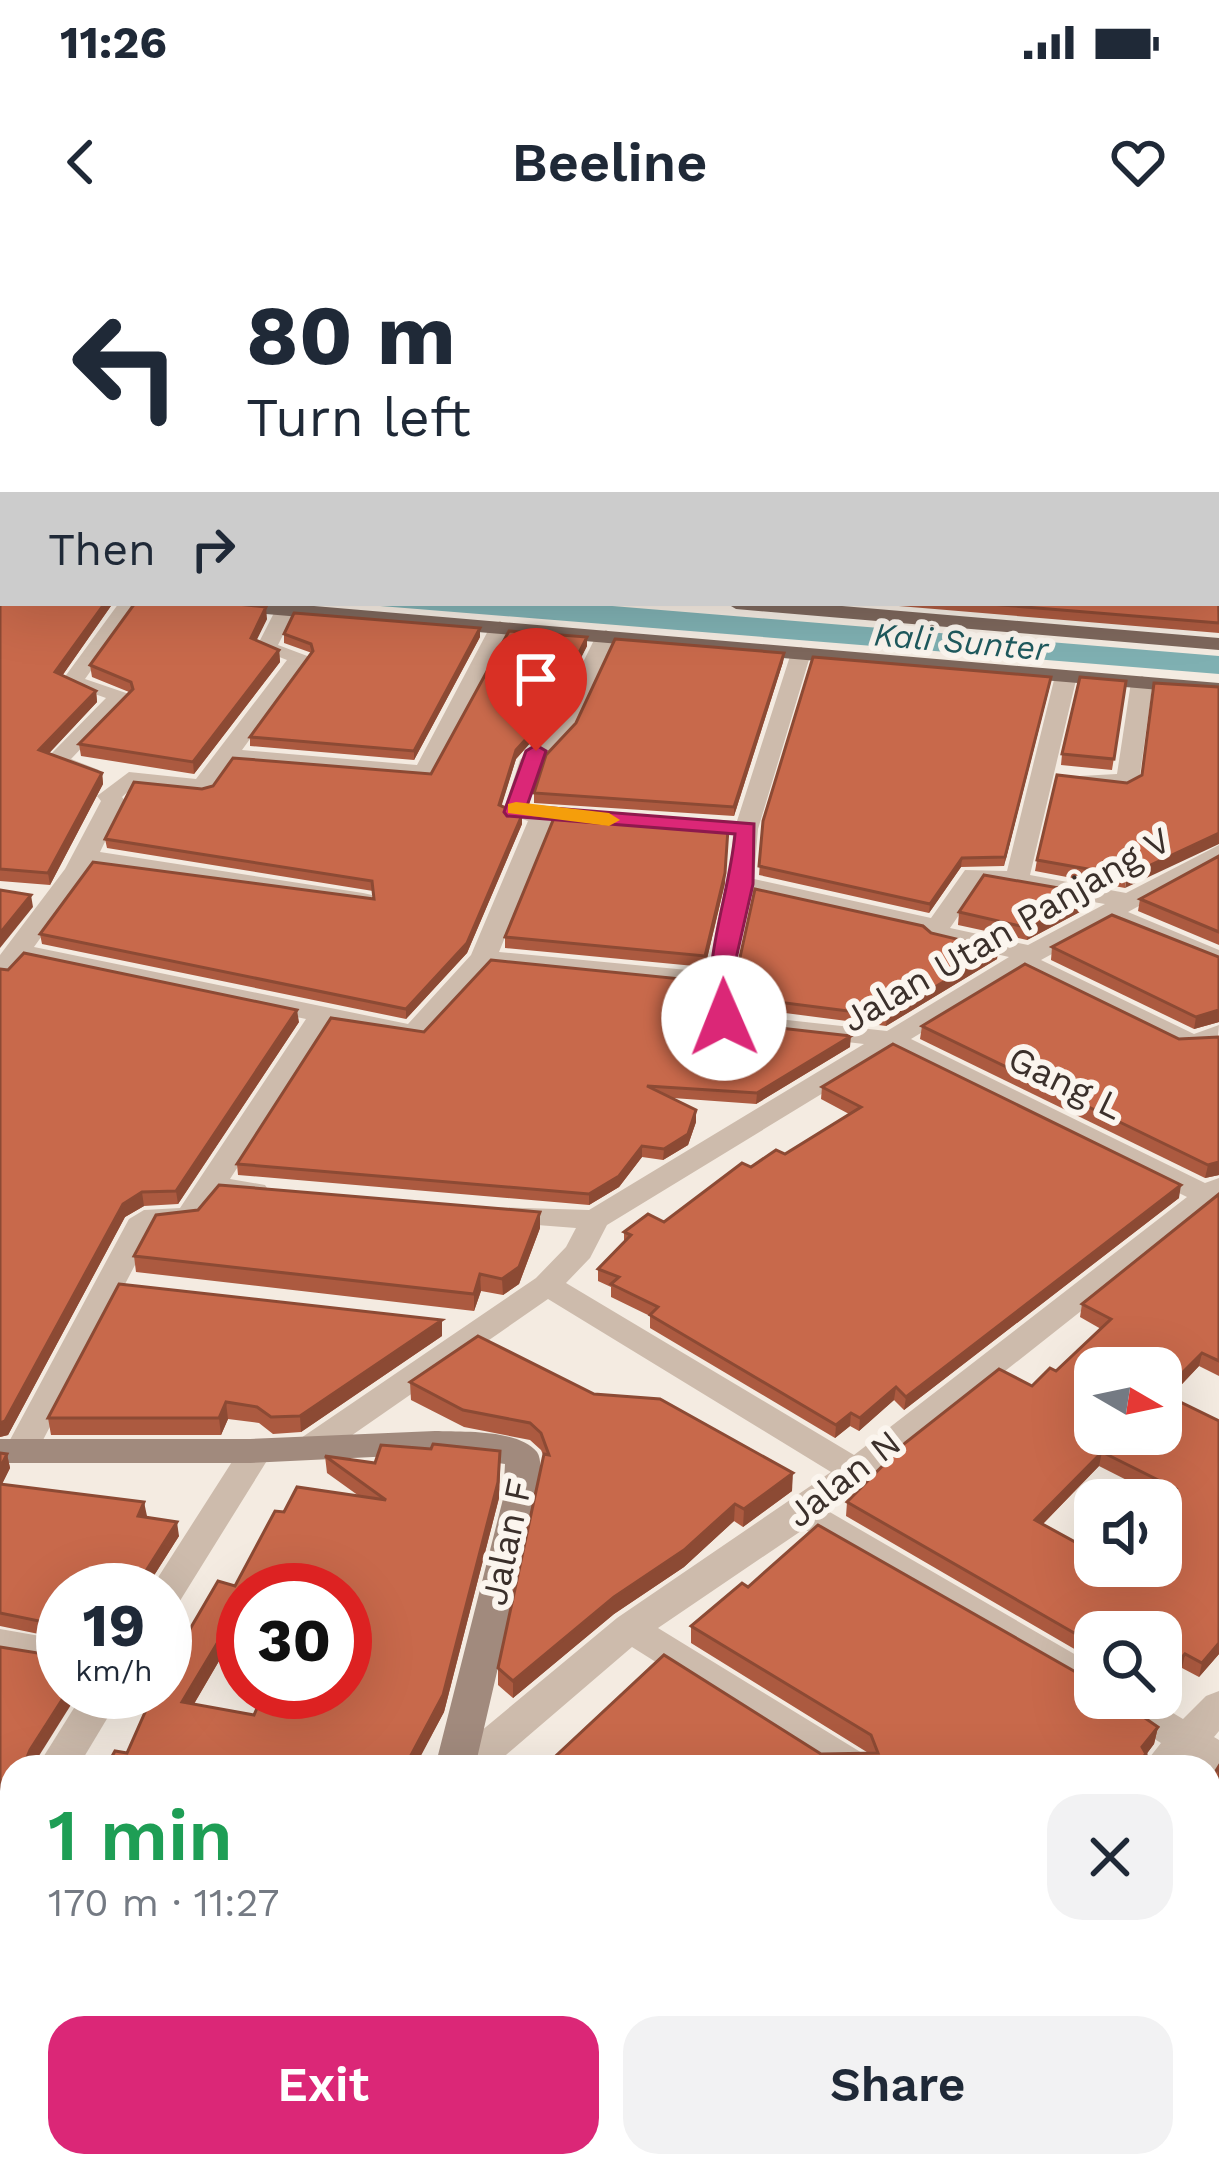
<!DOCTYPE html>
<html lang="en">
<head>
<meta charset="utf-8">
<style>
	body { margin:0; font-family:"Work Sans",sans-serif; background:#f2f2f3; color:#1f2937; height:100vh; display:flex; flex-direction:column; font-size:45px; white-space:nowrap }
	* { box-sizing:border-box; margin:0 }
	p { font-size:39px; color:#747a83 }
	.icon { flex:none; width:66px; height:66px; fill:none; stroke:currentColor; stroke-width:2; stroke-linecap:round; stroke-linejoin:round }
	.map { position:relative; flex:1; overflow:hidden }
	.details { position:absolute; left:0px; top:1515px; width:1221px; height:423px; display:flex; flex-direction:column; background:#fff; border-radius:36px 36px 0 0; box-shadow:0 12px 48px #0002 }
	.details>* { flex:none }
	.banner { position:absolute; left:0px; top:0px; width:1221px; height:366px; box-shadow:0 12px 48px #0002; background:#fff; color:#1f2937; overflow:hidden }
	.needle { width:78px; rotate:99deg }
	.controls { position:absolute; left:1074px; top:1107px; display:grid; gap:24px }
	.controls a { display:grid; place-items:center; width:108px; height:108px; border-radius:24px; background:#fff; box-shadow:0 12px 48px #0002; font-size:60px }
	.speed { position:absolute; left:36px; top:1323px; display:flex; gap:24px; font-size:60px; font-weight:700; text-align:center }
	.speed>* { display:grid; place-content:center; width:156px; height:156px; border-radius:50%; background:#fff; box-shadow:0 12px 48px #0002; line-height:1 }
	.speed small { font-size:30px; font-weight:400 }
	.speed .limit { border:18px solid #d22; background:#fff; color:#111 }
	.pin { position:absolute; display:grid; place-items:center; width:102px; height:102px; color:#fff; margin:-123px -51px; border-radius:50% 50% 50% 0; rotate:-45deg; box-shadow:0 0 12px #0007 }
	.pin .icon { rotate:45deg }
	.me { position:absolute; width:132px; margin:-66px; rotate:359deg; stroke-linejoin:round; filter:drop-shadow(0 0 9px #0008) }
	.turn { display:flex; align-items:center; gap:42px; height:252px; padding:0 48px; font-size:54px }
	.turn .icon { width:156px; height:156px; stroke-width:2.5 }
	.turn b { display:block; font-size:84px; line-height:102px }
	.then { display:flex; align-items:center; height:114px; padding:0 48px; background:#0003; gap:24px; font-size:45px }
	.round { display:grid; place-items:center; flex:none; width:126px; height:126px; border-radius:36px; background:#f2f2f3 }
	.headline { display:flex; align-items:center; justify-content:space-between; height:204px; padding:0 48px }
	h1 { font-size:72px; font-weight:600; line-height:90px; color:#1e9e55 }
	.button { display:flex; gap:24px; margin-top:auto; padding:24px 48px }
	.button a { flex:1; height:138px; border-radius:36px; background:#db2777; color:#fff; font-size:48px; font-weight:600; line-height:138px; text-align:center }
	.button a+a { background:#f2f2f3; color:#1f2937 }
	.status { display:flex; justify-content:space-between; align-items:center; height:84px; padding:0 60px; background:#fff; direction:ltr }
	.status svg { height:33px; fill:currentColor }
	header { display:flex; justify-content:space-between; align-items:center; height:156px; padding:0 48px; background:#fff; font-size:54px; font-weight:600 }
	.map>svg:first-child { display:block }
	.water { fill:#7fb0b2 }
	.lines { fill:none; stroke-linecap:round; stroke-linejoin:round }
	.river { fill:#7fb0b2; fill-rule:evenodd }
	.street { fill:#cdbbac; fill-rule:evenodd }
	.secondary { fill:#a18a7d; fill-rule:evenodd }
	.primary { fill:#7d675c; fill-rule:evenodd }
	.wall { fill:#ac5a40; fill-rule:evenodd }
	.shaded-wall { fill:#8c4a34 }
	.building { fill:#c8694b; stroke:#8c4a34; stroke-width:3; fill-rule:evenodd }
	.route { fill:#db2777; stroke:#8e194d; stroke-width:3 }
	.slow { fill:#f59e0b }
	.labels { text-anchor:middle; stroke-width:12; stroke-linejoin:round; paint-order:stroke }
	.far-water-label { font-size:33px; font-style:italic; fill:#1f5a5e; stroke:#fbf5ee }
	.street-label { font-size:36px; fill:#3b302b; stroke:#fbf5ee }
</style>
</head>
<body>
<div class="status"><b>11:26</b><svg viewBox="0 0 49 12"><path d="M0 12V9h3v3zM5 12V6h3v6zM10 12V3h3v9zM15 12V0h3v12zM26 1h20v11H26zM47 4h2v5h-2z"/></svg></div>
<header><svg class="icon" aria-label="back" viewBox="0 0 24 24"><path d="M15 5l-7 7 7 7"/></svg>Beeline<svg class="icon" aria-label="heart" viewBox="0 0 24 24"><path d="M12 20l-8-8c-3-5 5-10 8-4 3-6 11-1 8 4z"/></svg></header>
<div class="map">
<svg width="1219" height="1937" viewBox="0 0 1219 1937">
	<rect width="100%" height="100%" fill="#f4ebe1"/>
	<path class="water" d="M343,363H576L1219,416V434Z"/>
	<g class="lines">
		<rect class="river" x="1218" y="283" width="1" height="25"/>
		<g class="street">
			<path d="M119,363H139L85,439L132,455L71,519L99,530L88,537L48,527V517L106,458L61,442Z"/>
			<path d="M286,363L296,369L278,405L310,417L242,510L417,525L490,387L500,381L510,387L432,538L232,522L210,552L202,554L134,546L122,557L125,561L100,612L363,653L372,655V665L92,626L34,707L408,784L471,715L528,581L503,572L520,520L551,487L596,396L606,390L616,396L572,490L542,522L528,567L737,581L791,413L801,407L811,413L758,589L754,639L931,678L965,630L1007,631L1055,436L1066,430L1077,436L1030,635L1126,653L1219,605V622L1128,672L1219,710V727L1110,682L1041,720L1194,794L1219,785L1217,808H1179L1023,731L911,799L1205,943L1219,938V962L828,1271L1095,1426L1096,1458L1082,1454L804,1289L658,1388L867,1516L873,1527H822L632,1407L492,1527H445L451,1516L617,1378L831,1232L548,1059L322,1216H298L293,1208L298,1200L536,1038L566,1007L576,988L499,982L488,979L484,973L488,967L589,970L864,804L725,788L708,774L706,748L490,726L424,799L414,801L330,784L230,939L265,945L269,951L265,957L219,956L200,982L155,987L33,1219H9L4,1211L129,979L144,970L180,968L306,779L24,720L9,738L0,740V715L65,629L101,561L97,556L129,532L196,539L287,420L256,408L276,369ZM551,584L733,595L729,644L708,732L499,712ZM981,643L1105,664L1028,705L950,688ZM751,654L925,692L931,699L1009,717L887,791L742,775L734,770L732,741ZM892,811L1187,957L854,1215L566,1043L590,1018L607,985Z"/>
			<path d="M1142,436L1153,442L1139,541L1127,548L1080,546V536L1117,534L1131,442Z"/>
			<path d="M256,1199L268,1203L273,1211L178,1364L165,1368V1350H150L244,1203Z"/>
			<path d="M0,1389L63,1400V1428L0,1417Z"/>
			<path d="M1219,1451V1491L1214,1497L1219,1500V1534L1191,1521L1186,1527H1142L1161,1503L1104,1468L1098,1458H1148L1183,1479L1206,1456Z"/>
			<path d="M84,1452H123L78,1527H37Z"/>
			<path d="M12,1599V1657L0,1661V1604Z"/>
			<path d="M0,1809L12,1811V1849L0,1847Z"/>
			<path d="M768,1926H819L814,1937H763Z"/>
		</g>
		<g class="secondary">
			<path d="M1218,280L1219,281V293L1218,292Z"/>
			<path d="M435,1191C462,1192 518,1189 537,1212C544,1222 538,1247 537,1259L475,1527H435L503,1259L505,1224L435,1214L250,1223H0V1199H250Z"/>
			<path d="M422,1926H475L480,1937H427Z"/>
		</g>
		<g class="primary">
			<rect x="0" y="296" width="3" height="12"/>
			<rect x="0" y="340" width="3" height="12"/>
			<path d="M198,363H279L1219,443V455L208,369Z"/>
			<path d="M726,363H807L1219,398V410L736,369Z"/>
		</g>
	</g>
	<g class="wall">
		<path d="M1219,321V393L863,363H1218Z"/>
		<path d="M0,346L113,363L62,436L96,451L97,462L48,514L102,533L103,544L50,645L0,641Z"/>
		<path d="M267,379L256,400L279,410L280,422L194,534L81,516L79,504L129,452L92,437L90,425Z"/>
		<path d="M284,394L480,397L414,520L250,506V497L312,413L284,403Z"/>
		<path d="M587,397V406L547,484L516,519L501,566L522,575V584L467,713L406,779L42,704L40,694L374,659L373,651L107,608L105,599L202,549L431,534Z"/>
		<path d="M784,413L783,422L734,576L534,563V553Z"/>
		<path d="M1051,437L1004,626L961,627L929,673L759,635L763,581Z"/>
		<path d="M1126,441L1112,530L1061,525L1062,514Z"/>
		<path d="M1142,535L1125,648L1035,631L1037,620L1127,543Z"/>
		<path d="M1219,616V705L1138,671L1140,659Z"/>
		<path d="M725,643L705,727L505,708V697Z"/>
		<path d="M1091,666L1027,700L958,685L959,672Z"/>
		<path d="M931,693L998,709L997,719L886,786L738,767L737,731Z"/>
		<path d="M1052,707L1219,717V782L1194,789L1051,720Z"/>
		<path d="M0,729L299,782L178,964L144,966L125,977L8,1195L0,1197Z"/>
		<path d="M705,767L725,782L850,807L756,864L673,858L696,882L688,905L663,920L642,917L619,947L589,965L238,935L237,924L424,792Z"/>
		<path d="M922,786L1179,799L1219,935L1205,938L920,799Z"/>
		<path d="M822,847L1179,958L904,1170L894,1160L859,1191L850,1186L835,1198L650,1088V1076L611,1057V1047L598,1041V1029L624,1002V992L664,982L751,927L785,914L849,874L821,859Z"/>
		<path d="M1219,954V1136L1199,1126L1170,1157L1219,1414L1199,1437L1182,1428L1161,1392H1095V1421L846,1276L847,1262L1056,1131L1101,1089L1080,1077L1082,1064ZM1099,1226L1166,1260L1161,1326H1095L1043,1284Z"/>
		<path d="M540,988L519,1044L503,1055L481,1051L474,1071L136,1032L134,1016Z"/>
		<path d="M442,1096L301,1192L273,1194L259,1183L228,1179L221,1195H51L48,1178Z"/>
		<path d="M410,1142L792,1251L743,1287L734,1281L684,1327L614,1374L513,1458L498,1445V1428L544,1217L541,1210L530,1200L464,1187L411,1160Z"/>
		<path d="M431,1209L500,1211V1228L499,1258L444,1472L419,1518L440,1522V1527H106L127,1513L284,1272L359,1256L327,1233L325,1216L375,1223ZM243,1350L345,1452L254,1475L194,1464L226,1409L243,1412Z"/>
		<path d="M0,1213L7,1214L10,1228L2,1244L144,1262L146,1277L179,1296L151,1340L159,1350H63V1399L0,1386Z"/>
		<path d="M748,1347L1158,1487L1154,1504L1146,1514L1144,1527H544L821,1514H870L691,1403V1386Z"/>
		<path d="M248,1926H334L331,1937H250Z"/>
	</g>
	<g class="shaded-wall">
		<path d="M105,363H113L57,443L55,432Z"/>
		<path d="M266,367L267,379L252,410L251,398Z"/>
		<path d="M480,388V397L414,520V511Z"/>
		<path d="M587,397V406L547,484L516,519L499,574V565L516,510Z"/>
		<path d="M279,410L280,422L194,534L193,522Z"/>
		<path d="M784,413L783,422L734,576V567Z"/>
		<path d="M1051,437L1050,445L1004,626L1005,617Z"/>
		<path d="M96,451L97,462L41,522L39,510Z"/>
		<path d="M102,533L103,544L50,645L48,633Z"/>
		<path d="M522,575V584L467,713L406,779V769Z"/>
		<path d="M728,589L725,643L705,727V716Z"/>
		<path d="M1219,593V604L1125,648L1127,636Z"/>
		<path d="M962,618L961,627L929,673L930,664Z"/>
		<path d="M1093,654L1091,666L1027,700L1029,688Z"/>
		<path d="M31,655L33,667L0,708V693Z"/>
		<path d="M998,709L997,719L886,786L887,776Z"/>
		<path d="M297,770L299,782L178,964L176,951Z"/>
		<path d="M1219,770V782L1194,789L1196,777Z"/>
		<path d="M851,796L850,807L756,864L757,853Z"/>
		<path d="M696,870V882L688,905L663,920L664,909Z"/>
		<path d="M642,906V917L619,947L589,965V954Z"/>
		<path d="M1219,922V935L1205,938L1208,925Z"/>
		<path d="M1181,945L1179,958L904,1170L906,1157Z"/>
		<path d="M142,952L144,966L125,977L8,1195L0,1197V1183L123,964Z"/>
		<path d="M540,972V988L519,1044L503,1055L502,1039Z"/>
		<path d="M480,1034L481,1051L474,1071V1054Z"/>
		<path d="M442,1080V1096L301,1192L300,1176Z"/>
		<path d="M1202,1113L1199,1126L1161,1166L1162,1153Z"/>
		<path d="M896,1147L894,1160L859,1191L860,1178Z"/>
		<path d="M226,1162L228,1179L221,1195L219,1178Z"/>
		<path d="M851,1173L850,1186L835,1198L836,1185Z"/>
		<path d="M500,1211L499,1258L444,1472L415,1527L410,1517Z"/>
		<path d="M1102,1212L1099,1226L1033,1294L1035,1280Z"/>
		<path d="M7,1214L10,1228L0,1248V1228Z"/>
		<path d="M793,1233L792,1251L743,1287L744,1269Z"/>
		<path d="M144,1262L147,1276L140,1290L138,1276Z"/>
		<path d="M735,1264L734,1281L684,1327L614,1374L513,1458V1441L614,1357Z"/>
		<path d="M177,1282L179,1296L148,1345H146L144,1334Z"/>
		<path d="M224,1392L226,1409L185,1479L182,1462Z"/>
		<path d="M1219,1403V1414L1199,1437L1202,1423Z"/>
		<path d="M1185,1414L1182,1428L1161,1452V1441Z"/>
		<path d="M67,1452H79L32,1527H23L30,1510Z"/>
		<path d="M1158,1487L1154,1504L1146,1515L1144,1527H1133L1142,1507Z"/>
		<path d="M12,1573V1594L0,1601V1585Z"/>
		<path d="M1219,1727L1215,1744L1209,1751V1740Z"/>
		<path d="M327,1926H334L331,1937L324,1936Z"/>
		<path d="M730,1926H741L733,1937H722Z"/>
	</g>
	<g class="building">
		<path d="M0,0H1215V3H3V120L0,121Z"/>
		<path d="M1219,8V66L1218,67V9Z"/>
		<path d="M0,138H3V270L0,269Z"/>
		<path d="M1218,210H1219V264L1218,263Z"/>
		<path d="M1218,320L1219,383L978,363H1218Z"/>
		<path d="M0,346H3V363H105L55,432L96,451L39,510L102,533L48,633L0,629Z"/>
		<path d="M135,363H228L266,367L251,398L279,410L193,522L79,504L133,449L131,442L90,425Z"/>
		<path d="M294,373L480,388L414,511L250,497L313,411L311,404L284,394Z"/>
		<path d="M509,391L587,397L547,476L516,510L499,565L522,575L467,703L406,769L40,694L93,622L374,659L372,641L105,599L134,542L202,549L213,546L233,518L431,534Z"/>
		<path d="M615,399L784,413L734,567L534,553L546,515L576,483Z"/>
		<path d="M813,417L1051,437L1005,617L962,618L930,664L759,626L763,581Z"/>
		<path d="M1080,437L1126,441L1114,519L1062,514Z"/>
		<path d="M1154,443L1219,447V593L1127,636L1037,620L1057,535L1127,543L1142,535Z"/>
		<path d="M554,578L728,589L725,633L705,716L505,697Z"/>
		<path d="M1219,616V692L1140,659Z"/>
		<path d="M984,635L1093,654L1029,688L959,672Z"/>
		<path d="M755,649L923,686L931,693L998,709L887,776L739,757L737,731Z"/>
		<path d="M0,650L31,655L0,693Z"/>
		<path d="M1112,675L1219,717V770L1196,777L1052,707Z"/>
		<path d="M24,713L297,770L176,951L142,952L123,964L5,1181L0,1183V729L8,730Z"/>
		<path d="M491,720L702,741L705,767L725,782L851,796L757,853L647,846L696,870L688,894L664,909L642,906L619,936L589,954L237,924L331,778L424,792Z"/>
		<path d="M1025,724L1179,799L1219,797V922L1208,925L922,786Z"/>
		<path d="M893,804L1181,945L906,1157L896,1147L860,1178L851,1173L836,1185L650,1075L658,1067L611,1044L619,1037L598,1029L631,995L624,992L648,974L664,982L742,923L751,927L776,910L785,914L861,867L822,847Z"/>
		<path d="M219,945L540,972L519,1027L502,1039L480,1034L474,1054L134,1016L156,975L198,970Z"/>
		<path d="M1219,954V1121L1202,1113L1162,1153L1219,1181V1403L1202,1423L1185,1414L1161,1441V1392H1095V1405L847,1262L905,1203L999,1129L1032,1146L1050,1128L1056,1131L1111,1079L1082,1064ZM1095,1128H1161V1194H1095ZM1102,1212L1176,1249L1161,1265V1326H1095V1313L1035,1280Z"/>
		<path d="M119,1044L442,1080L300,1176L271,1177L257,1167L226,1162L219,1178H48Z"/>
		<path d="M478,1096L594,1154L660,1159L793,1233L744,1269L735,1264L684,1310L614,1357L513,1441L498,1428L544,1214L549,1215L541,1193L530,1183L463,1170L410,1142Z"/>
		<path d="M433,1204L500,1211L498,1242L443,1455L410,1517L440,1522L438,1527H106L115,1511L127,1513L154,1452H165V1432L218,1341L235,1346L275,1271L284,1272L297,1247L386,1260L325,1216L375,1223L381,1205L431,1209ZM243,1350H345V1452H264L254,1475L182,1462L224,1392L243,1395Z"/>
		<path d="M0,1213L7,1214L0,1228Z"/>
		<path d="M0,1244L144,1262L138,1276L177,1282L144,1334L145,1339L157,1340L155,1346L142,1344L139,1350H63V1386L0,1373Z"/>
		<path d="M818,1285L1095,1443V1458H1116L1158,1487L1142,1507L1146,1514L1133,1527H544L664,1415L821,1514L878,1513L871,1495L691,1386L742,1343L748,1347Z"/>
		<path d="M0,1407L63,1417V1452H67L30,1510L23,1527H12V1573L8,1581L0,1585Z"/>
		<path d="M1219,1526V1727L1209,1740V1542Z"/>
		<path d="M1209,1783L1219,1788V1937H864L873,1926H1209Z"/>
		<path d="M12,1832V1926H242L238,1937H0V1834Z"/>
		<path d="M257,1926H327L324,1936Z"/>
		<path d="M350,1926H395L393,1937H344Z"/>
		<path d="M641,1926H730L722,1937H640Z"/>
	</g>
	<path class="route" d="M536,505L546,511L527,566L754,584L753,644L731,741L733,783L712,778C703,717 729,656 735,594L507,576L504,572L526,511Z"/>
	<path class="slow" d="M516,562L609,573L620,580L609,586L508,573V564Z"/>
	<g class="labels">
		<g class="far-water-label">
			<text transform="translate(961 401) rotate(5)" y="12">Kali Sunter</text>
		</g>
		<g class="street-label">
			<text transform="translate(1006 689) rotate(-30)" y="13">Jalan Utan Panjang V</text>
			<text transform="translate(1066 842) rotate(26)" y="13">Gang L</text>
			<text transform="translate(843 1238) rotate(-38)" y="13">Jalan N</text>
			<text transform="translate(506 1302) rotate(-78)" y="13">Jalan F</text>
		</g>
	</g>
</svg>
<div class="controls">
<a><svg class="needle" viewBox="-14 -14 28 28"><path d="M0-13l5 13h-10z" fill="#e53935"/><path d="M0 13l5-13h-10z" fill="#747a83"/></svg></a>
<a><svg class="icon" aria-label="sound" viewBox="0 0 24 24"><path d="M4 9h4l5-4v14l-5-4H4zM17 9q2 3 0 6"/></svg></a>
<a><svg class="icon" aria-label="search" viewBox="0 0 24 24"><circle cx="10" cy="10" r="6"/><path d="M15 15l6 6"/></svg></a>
</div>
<div class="speed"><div>19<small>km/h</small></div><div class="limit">30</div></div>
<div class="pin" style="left:536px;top:511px;background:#d93025"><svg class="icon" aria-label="arrive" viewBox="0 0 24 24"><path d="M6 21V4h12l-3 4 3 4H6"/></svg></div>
<svg class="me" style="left:724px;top:778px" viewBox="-20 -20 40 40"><circle r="19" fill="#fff"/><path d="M0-13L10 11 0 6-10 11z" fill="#db2777"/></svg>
<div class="banner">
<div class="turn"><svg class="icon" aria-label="left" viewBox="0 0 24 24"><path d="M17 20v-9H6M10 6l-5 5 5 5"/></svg><div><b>80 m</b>Turn left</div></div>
<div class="then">Then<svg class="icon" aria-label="right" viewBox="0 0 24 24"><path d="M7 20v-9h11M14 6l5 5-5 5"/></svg></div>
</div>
<section class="details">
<div class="headline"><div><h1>1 min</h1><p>170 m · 11:27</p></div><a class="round"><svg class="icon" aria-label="close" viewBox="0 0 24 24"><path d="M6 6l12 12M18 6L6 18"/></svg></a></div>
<div class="button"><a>Exit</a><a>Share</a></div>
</section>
</div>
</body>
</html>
